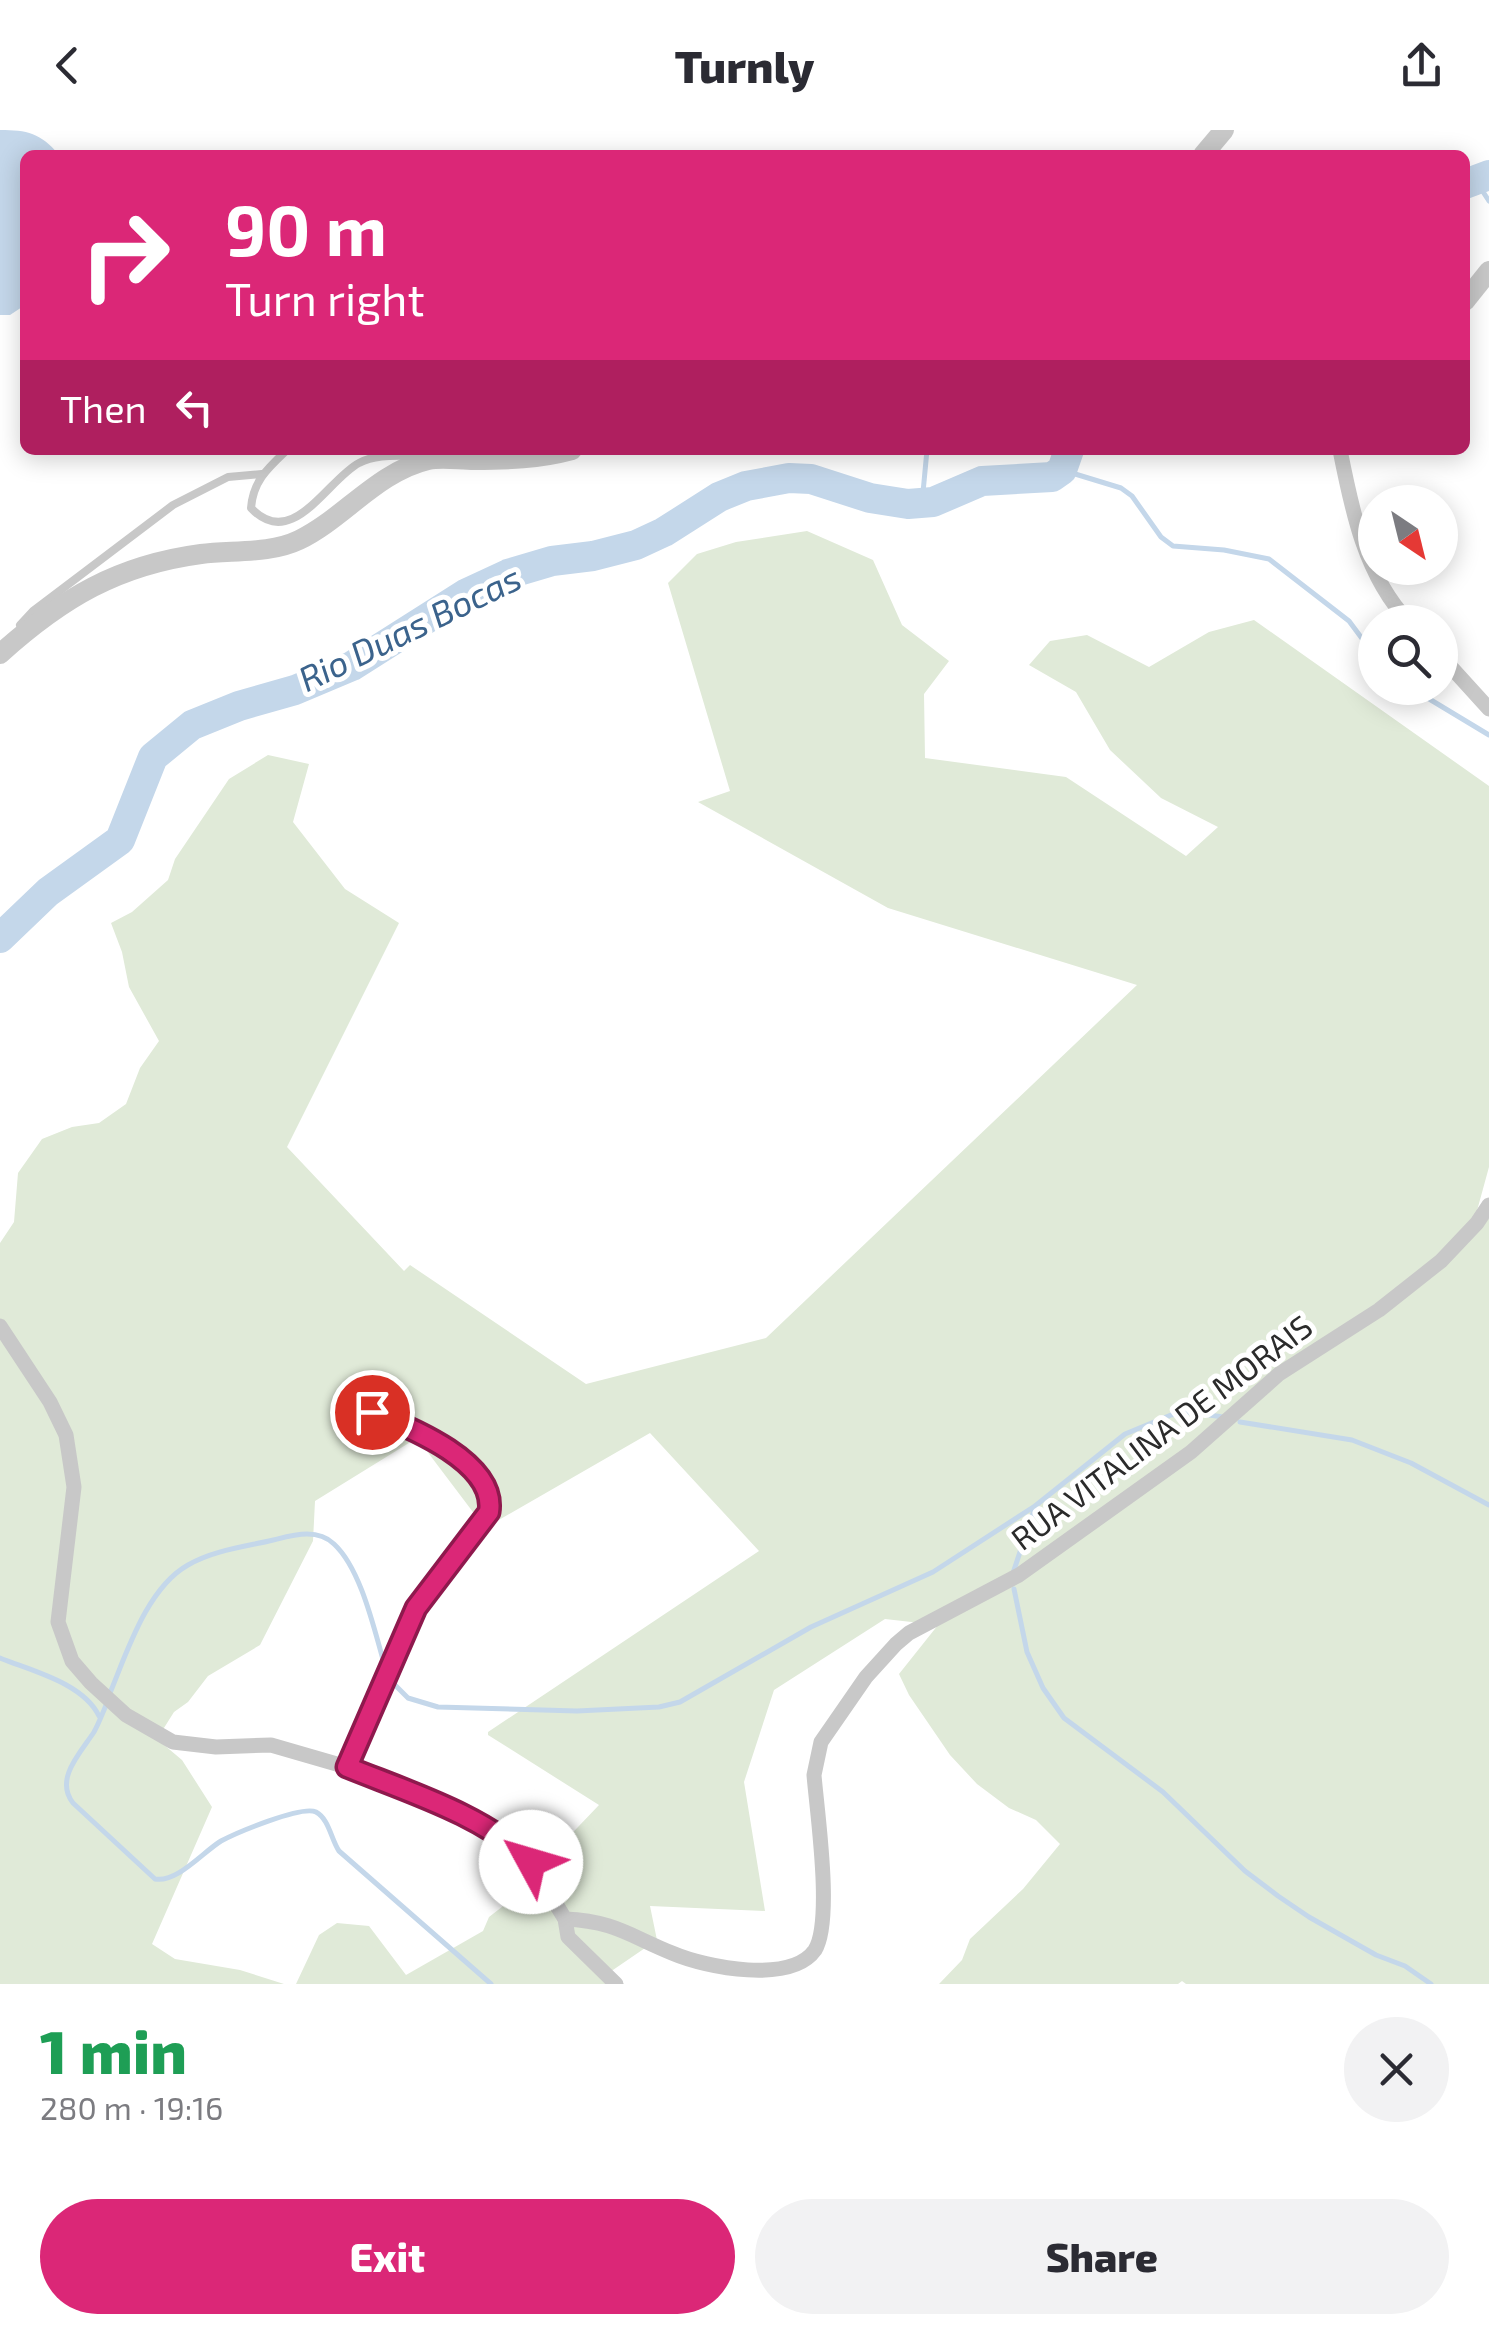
<!DOCTYPE html>
<html lang="en">
<head>
<meta charset="utf-8">
<style>
	body { margin:0; font-family:"Exo 2",sans-serif; background:#f2f2f3; color:#2b2b33; height:100vh; display:flex; flex-direction:column; font-size:38px; white-space:nowrap }
	* { box-sizing:border-box; margin:0 }
	p { font-size:32px; color:#7c7c81 }
	.icon { flex:none; width:55px; height:55px; fill:none; stroke:currentColor; stroke-width:2; stroke-linecap:round; stroke-linejoin:round }
	.map { position:relative; height:1854px; overflow:hidden }
	.drawer { display:flex; flex-direction:column; background:#fff; flex:1 }
	.drawer>* { flex:none }
	.hud { position:absolute; left:20px; top:20px; width:1450px; height:305px; border-radius:15px; box-shadow:0 5px 25px #0003; background:#db2777; color:#fff; overflow:hidden }
	.needle { width:65px; rotate:145deg }
	.fabs { position:absolute; left:1358px; top:355px; display:grid; gap:20px }
	.fabs a { display:grid; place-items:center; width:100px; height:100px; border-radius:50%; background:#fff; box-shadow:0 5px 25px #0003; font-size:50px }
	.pin { position:absolute; display:grid; place-items:center; width:85px; height:85px; color:#fff; margin:-42px; border:5px solid #fff; border-radius:50%; box-shadow:0 2px 10px #0007 }
	.me { position:absolute; width:110px; margin:-55px; rotate:309deg; stroke-linejoin:round; filter:drop-shadow(0 0 8px #0008) }
	.turn { display:flex; align-items:center; gap:35px; height:210px; padding:0 40px; font-size:45px }
	.turn .icon { width:130px; height:130px; stroke-width:2.5 }
	.turn b { display:block; font-size:70px; line-height:85px }
	.then { display:flex; align-items:center; height:95px; padding:0 40px; background:#0003; gap:20px; font-size:38px }
	.round { display:grid; place-items:center; flex:none; width:105px; height:105px; border-radius:52px; background:#f2f2f3 }
	.summary { display:flex; align-items:center; justify-content:space-between; height:170px; padding:0 40px }
	h1 { font-size:60px; font-weight:800; line-height:75px; color:#1e9e55 }
	.cta { display:flex; gap:20px; margin-top:auto; padding:20px 40px }
	.cta a { flex:1; height:115px; border-radius:60px; background:#db2777; color:#fff; font-size:40px; font-weight:800; line-height:115px; text-align:center }
	.cta a+a { background:#f2f2f3; color:#2b2b33 }
	header { display:flex; justify-content:space-between; align-items:center; height:130px; padding:0 40px; background:#fff; font-size:45px; font-weight:800 }
	.map>svg:first-child { display:block }
	.green { fill:#e0ead8 }
	.water { fill:#c4d7ea }
	.lines { fill:none; stroke-linecap:round; stroke-linejoin:round }
	.stream { stroke:#c4d7ea; stroke-width:5 }
	.river { stroke:#c4d7ea; stroke-width:30 }
	.service { stroke:#c8c8c8; stroke-width:8 }
	.minor { stroke:#c8c8c8; stroke-width:15 }
	.tertiary { stroke:#c8c8c8; stroke-width:20 }
	.route-casing { stroke:#8e194d; stroke-width:25 }
	.route { stroke:#db2777; stroke-width:18 }
	.labels { text-anchor:middle; stroke-width:10; stroke-linejoin:round; paint-order:stroke }
	.street-label { font-size:32px; fill:#2b2b2b; stroke:#fff }
	.water-label { font-size:35px; font-style:italic; fill:#3b638c; stroke:#fff }
</style>
</head>
<body>
<header><svg class="icon" aria-label="back" viewBox="0 0 24 24"><path d="M15 5l-7 7 7 7"/></svg>Turnly<svg class="icon" aria-label="share" viewBox="0 0 24 24"><path d="M12 15V3M7 8l5-5 5 5M5 13v7h14v-7"/></svg></header>
<div class="map">
<svg width="1489" height="1854" viewBox="0 0 1489 1854">
	<rect width="100%" height="100%" fill="#fff"/>
	<path class="green" d="M807,401L873,430L902,495L949,531L924,564L925,628L1066,647L1186,726L1218,697L1161,668L1110,620L1076,562L1029,535L1050,511L1087,505L1149,537L1209,502L1254,490L1489,656V1037L1475,1088L1489,1089V1854H1186L1182,1851L1178,1854H939L962,1830L970,1809L1023,1759L1060,1714L1036,1690L1009,1678L977,1654L950,1625L909,1565L899,1544L938,1495L885,1489L774,1560L744,1652L765,1781L650,1776L658,1815L648,1816L610,1842L624,1854H296L319,1805L337,1793L369,1796L406,1845L483,1801L489,1787L542,1746L540,1743L557,1719L599,1675L488,1605V1602L759,1421L650,1303L485,1398L417,1308L315,1371L313,1411L260,1515L208,1546L188,1572L174,1582L157,1609L182,1630L212,1677L152,1814L175,1829L240,1840L284,1854H0V1113L14,1092L18,1043L42,1009L72,997L99,993L126,974L140,938L159,911L129,857L122,822L111,793L132,782L168,750L175,729L229,649L268,625L309,634L293,692L345,759L399,793L287,1017L404,1141L410,1135L586,1254L766,1208L1137,855L888,778L698,672L730,661L668,453L697,424L736,412Z"/>
	<path class="water" d="M0,0C27,0 41,3 59,25H25V175L10,185H0Z"/>
	<g class="lines">
		<g class="stream">
			<path d="M1476,51L1489,71"/>
			<path d="M1062,340L1121,358L1132,366L1161,407L1173,416L1224,420L1269,429L1349,491L1375,526"/>
			<path d="M922,373L927,320"/>
			<path d="M1411,558L1489,605"/>
			<path d="M1240,1292L1352,1310L1411,1333L1489,1375"/>
			<path d="M1013,1443L1035,1377"/>
			<path d="M1014,1459L1027,1522L1043,1558L1064,1588L1163,1662L1245,1741L1278,1766L1309,1787L1376,1825L1405,1836L1431,1854"/>
			<path d="M0,1528C32,1541 83,1553 99,1586"/>
			<path d="M394,1554L408,1568L438,1577L577,1581L659,1577L680,1572L811,1497L933,1442L1035,1376L1125,1304L1171,1285L1189,1282L1223,1287"/>
			<path d="M110,1563C127,1522 147,1458 188,1435C212,1421 242,1417 269,1411C291,1406 316,1397 334,1414C361,1439 374,1499 384,1533"/>
			<path d="M107,1573C103,1582 99,1593 94,1602C81,1622 54,1649 73,1673L155,1749C177,1753 203,1722 221,1711C236,1703 302,1675 316,1682C329,1689 331,1709 339,1721L491,1854"/>
		</g>
		<g class="river">
			<path d="M1465,54L1489,45"/>
			<path d="M0,808L48,762L120,710L153,627L192,595L239,576L295,560L352,536L467,463L508,444L552,431L593,426L636,415L664,402L719,367L746,356L789,348L811,349L870,368L908,374L933,372L982,351L1052,347L1062,340L1069,320"/>
		</g>
		<g class="service">
			<path d="M287,320C268,338 253,351 251,378C292,422 328,349 359,333C375,324 397,326 414,326"/>
			<path d="M20,495L33,481L173,375L228,347L262,344"/>
		</g>
		<g class="minor">
			<path d="M1340,320C1352,381 1365,446 1409,492"/>
			<path d="M1440,525L1489,579"/>
			<path d="M0,1196L50,1272L66,1305L74,1357L58,1492L72,1531L91,1553L126,1585L173,1612L216,1617L271,1615L347,1637L500,1706L531,1733L565,1789L568,1807L616,1854"/>
			<path d="M347,1637L416,1478L489,1382C497,1332 409,1297 372,1282"/>
			<path d="M565,1789C614,1791 630,1806 672,1823C707,1838 791,1854 815,1820C833,1791 817,1682 814,1645L821,1612L866,1547L896,1514L909,1503L1019,1445L1191,1322L1279,1244L1379,1180L1441,1131L1477,1093L1489,1075"/>
		</g>
		<g class="tertiary">
			<path d="M1203,25L1224,0"/>
			<path d="M1465,171L1489,141"/>
			<path d="M0,524C62,468 118,435 201,424C232,420 270,424 299,410C343,389 377,342 428,330C442,327 459,330 474,330C508,330 538,329 572,320"/>
		</g>
	</g>
	<g class="lines">
		<defs>
			<path id="route" d="M372,1282C409,1297 497,1332 489,1382L416,1478L347,1637C406,1661 487,1686 531,1732"/>
		</defs>
		<use href="#route" class="route-casing"/>
		<use href="#route" class="route"/>
	</g>
	<g class="labels">
		<g class="street-label">
			<text transform="translate(1162 1303) rotate(-37)" y="11">RUA VITALINA DE MORAIS</text>
		</g>
		<g class="water-label">
			<text transform="translate(410 499) rotate(-26)" y="12">Rio Duas Bocas</text>
		</g>
	</g>
</svg>
<div class="fabs">
<a><svg class="needle" viewBox="-14 -14 28 28"><path d="M0-13l5 13h-10z" fill="#e53935"/><path d="M0 13l5-13h-10z" fill="#7c7c81"/></svg></a>
<a><svg class="icon" aria-label="search" viewBox="0 0 24 24"><circle cx="10" cy="10" r="6"/><path d="M15 15l6 6"/></svg></a>
</div>
<div class="pin" style="left:372px;top:1282px;background:#d93025"><svg class="icon" aria-label="arrive" viewBox="0 0 24 24"><path d="M6 21V4h12l-3 4 3 4H6"/></svg></div>
<svg class="me" style="left:531px;top:1732px" viewBox="-20 -20 40 40"><circle r="19" fill="#fff"/><path d="M0-13L10 11 0 6-10 11z" fill="#db2777"/></svg>
<div class="hud">
<div class="turn"><svg class="icon" aria-label="right" viewBox="0 0 24 24"><path d="M7 20v-9h11M14 6l5 5-5 5"/></svg><div><b>90 m</b>Turn right</div></div>
<div class="then">Then<svg class="icon" aria-label="left" viewBox="0 0 24 24"><path d="M17 20v-9H6M10 6l-5 5 5 5"/></svg></div>
</div>
</div>
<section class="drawer">
<div class="summary"><div><h1>1 min</h1><p>280 m · 19:16</p></div><a class="round"><svg class="icon" aria-label="close" viewBox="0 0 24 24"><path d="M6 6l12 12M18 6L6 18"/></svg></a></div>
<div class="cta"><a>Exit</a><a>Share</a></div>
</section>
</body>
</html>
